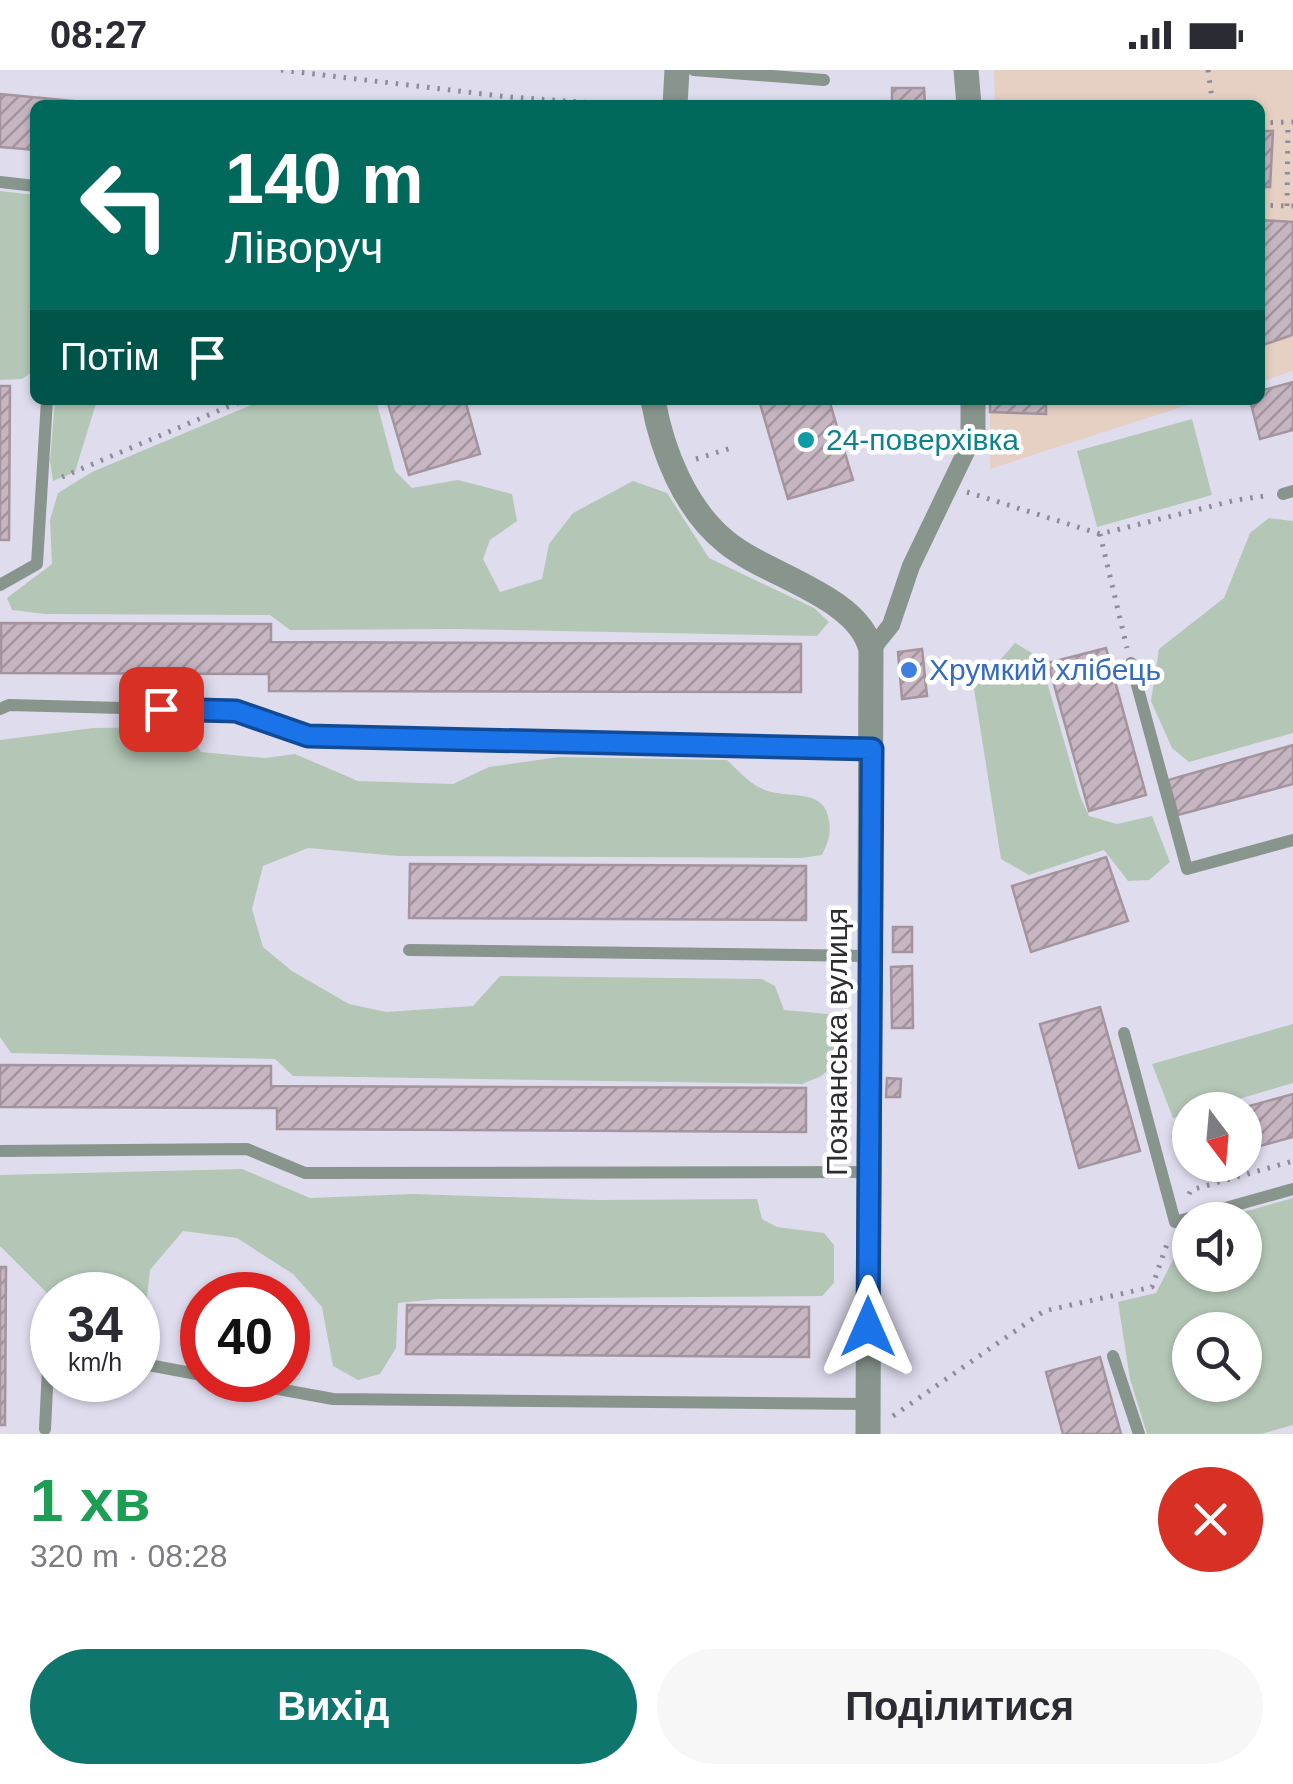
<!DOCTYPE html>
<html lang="uk">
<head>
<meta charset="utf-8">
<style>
	body { margin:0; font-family:Helvetica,sans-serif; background:#f7f7f7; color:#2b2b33; height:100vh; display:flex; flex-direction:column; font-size:38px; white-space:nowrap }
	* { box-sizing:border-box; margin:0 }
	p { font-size:32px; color:#7c7c81 }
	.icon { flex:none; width:55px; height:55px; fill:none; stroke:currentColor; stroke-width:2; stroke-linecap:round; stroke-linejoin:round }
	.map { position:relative; height:1364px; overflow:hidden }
	.drawer { display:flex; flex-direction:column; background:#fff; flex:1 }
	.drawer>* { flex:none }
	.guide { position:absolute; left:30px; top:30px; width:1235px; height:305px; border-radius:15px; box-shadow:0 2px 8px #0004; background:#00695c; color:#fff; overflow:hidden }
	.needle { width:65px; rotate:164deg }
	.controls { position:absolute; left:1172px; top:1022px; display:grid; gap:20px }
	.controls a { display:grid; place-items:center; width:90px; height:90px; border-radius:50%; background:#fff; box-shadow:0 2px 8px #0004; font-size:50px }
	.speed { position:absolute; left:30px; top:1202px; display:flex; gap:20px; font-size:50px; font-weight:700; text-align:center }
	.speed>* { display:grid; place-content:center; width:130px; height:130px; border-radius:50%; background:#fff; box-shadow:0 2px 8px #0004; line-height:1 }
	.speed small { font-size:25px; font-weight:400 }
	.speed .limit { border:15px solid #d22; background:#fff; color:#111 }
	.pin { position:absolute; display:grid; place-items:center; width:85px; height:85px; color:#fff; margin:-42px; border-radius:20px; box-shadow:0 5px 15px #0006 }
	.me { position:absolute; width:110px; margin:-55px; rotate:0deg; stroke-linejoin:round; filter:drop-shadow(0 0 8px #0008) }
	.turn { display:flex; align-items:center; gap:35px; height:210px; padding:0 30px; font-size:45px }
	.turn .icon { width:130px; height:130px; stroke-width:2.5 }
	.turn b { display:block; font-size:70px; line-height:85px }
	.then { display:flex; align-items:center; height:95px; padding:0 30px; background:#0003; gap:20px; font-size:38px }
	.round { display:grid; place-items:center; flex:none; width:105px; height:105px; border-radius:52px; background:#f7f7f7 }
	.head { display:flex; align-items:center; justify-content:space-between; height:170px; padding:0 30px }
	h1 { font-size:60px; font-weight:800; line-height:75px; color:#1e9e55 }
	.button { display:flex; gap:20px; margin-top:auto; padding:20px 30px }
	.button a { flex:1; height:115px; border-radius:60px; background:#0f766e; color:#fff; font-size:40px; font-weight:800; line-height:115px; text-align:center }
	.button a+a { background:#f7f7f7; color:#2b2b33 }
	.status { display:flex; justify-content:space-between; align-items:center; height:70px; padding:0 50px; background:#fff; direction:ltr }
	.status svg { height:28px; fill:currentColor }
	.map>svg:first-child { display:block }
	.commercial { fill:#e6d0c3 }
	.green { fill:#b4c7b6; fill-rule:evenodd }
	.building { fill:url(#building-hatch); stroke:#a4949e; stroke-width:2.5 }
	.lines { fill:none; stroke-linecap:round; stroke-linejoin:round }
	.path { stroke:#8e8c99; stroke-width:5; stroke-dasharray:2.5 8; stroke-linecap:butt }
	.service { stroke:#88958c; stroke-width:12 }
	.pedestrian { stroke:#88958c; stroke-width:18 }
	.minor { stroke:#88958c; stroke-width:25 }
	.tertiary { stroke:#88958c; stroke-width:25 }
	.route-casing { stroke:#114b97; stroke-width:25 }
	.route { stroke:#1a73e8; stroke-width:18 }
	.culture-dot { fill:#0f9aa8; stroke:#fff; stroke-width:4 }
	.shop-dot { fill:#3f7fe0; stroke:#fff; stroke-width:4 }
	.labels { text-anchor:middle; stroke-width:9; stroke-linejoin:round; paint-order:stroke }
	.culture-label { font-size:30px; fill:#0d838f; stroke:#fff; text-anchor:start }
	.shop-label { font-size:30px; fill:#366cbe; stroke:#fff; text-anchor:start }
	.street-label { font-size:30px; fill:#2d2c33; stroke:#fff }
</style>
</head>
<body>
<div class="status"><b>08:27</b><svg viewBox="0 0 49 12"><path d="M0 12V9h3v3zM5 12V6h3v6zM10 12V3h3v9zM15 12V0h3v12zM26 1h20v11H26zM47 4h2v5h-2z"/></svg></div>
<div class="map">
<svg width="1293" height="1364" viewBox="0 0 1293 1364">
	<defs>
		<pattern id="building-hatch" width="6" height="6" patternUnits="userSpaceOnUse" patternTransform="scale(2.5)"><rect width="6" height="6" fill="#c7b6c1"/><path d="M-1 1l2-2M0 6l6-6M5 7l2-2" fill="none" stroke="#a2949d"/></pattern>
	</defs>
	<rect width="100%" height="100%" fill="#dfdcee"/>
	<g class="commercial">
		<path d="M994,0H1293V301L1260,312V35H995Z"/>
		<path d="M990,330H1203L990,399Z"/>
	</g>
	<g class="green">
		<path d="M0,121L35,125V300L22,309L0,310Z"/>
		<path d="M55,330H97L75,402L53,411L50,391Z"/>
		<path d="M263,330H376L395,401L412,418L458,410L512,424L517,451L490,470L483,489L500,522L542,509L549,474L573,443L633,411L667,423L709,488L814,538L829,552L817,566L455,559L290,560L270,545L45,544L12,540L7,528L52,494L50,450L58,423L92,402Z"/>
		<path d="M1192,349L1212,425L1097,457L1077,381Z"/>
		<path d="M1269,448L1293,451V663L1189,692L1172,678L1151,631L1159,579L1224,528L1250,463Z"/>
		<path d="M1015,573L1040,588L1080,726L1089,746L1117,754L1152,746L1170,792L1149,810L1128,811L1104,780L1029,805L1001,789L974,619Z"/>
		<path d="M183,657L201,682L265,688L295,684L358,711L453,714L489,697L559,687L727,690C739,701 749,714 765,720C786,729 822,718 828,746C832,762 829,770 822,785L801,788L398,786L308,778L263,796L252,839L263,877L292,901L349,934L386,942L473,936L500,906L762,909L775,916L784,940L828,944C835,957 838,991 826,1002C820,1008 811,1010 802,1014L293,1006L275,989L11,983L0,967V670L93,658Z"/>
		<path d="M1293,954V1013L1201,1040H1190V1043L1173,1048L1152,994Z"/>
		<path d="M242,1099L310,1128L413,1124L598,1130L757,1129L762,1149L777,1157L824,1163L834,1175V1213L822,1226L438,1229L398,1233L396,1278L380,1304L358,1310L333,1296L322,1237L293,1204L237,1168L183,1161L150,1200L145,1247L138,1256V1225H52V1228L0,1176V1105Z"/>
		<path d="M1293,1128V1355L1261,1364H1147L1130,1309L1118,1232L1156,1223L1190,1157V1205H1245V1150H1215ZM1190,1260H1245V1315H1190Z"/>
	</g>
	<g class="building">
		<path d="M892,18H924L925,35H892Z"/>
		<path d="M0,24L115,35H35V80L0,77Z"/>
		<path d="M1260,61H1273L1270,117H1260Z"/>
		<path d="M1260,150L1293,152L1292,265L1260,276Z"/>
		<path d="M1293,312V360L1260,369L1250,330H1260V321Z"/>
		<path d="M0,316H10L9,470H0Z"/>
		<path d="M387,330H465L480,384L409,405Z"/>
		<path d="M759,330H829L853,410L788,429Z"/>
		<path d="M990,330H1046V344L990,342Z"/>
		<path d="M1,553L271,554V572L801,574V622L269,621V604L1,603Z"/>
		<path d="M1106,578L1146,725L1089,741L1048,593Z"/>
		<path d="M922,579L927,626L902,629L898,582Z"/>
		<path d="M1293,675V714L1178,745L1168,710Z"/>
		<path d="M1106,787L1128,851L1031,882L1012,816Z"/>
		<path d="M410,794L806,796V850L409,848Z"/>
		<rect x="893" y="857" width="19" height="25"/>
		<path d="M912,896L913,958H892L891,897Z"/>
		<path d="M1100,937L1140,1081L1079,1098L1040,954Z"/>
		<path d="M0,995L271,996V1016L806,1018V1062L277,1059V1038L0,1037Z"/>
		<path d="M887,1008L901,1009L900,1027H886Z"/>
		<path d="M1293,1024V1067L1245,1080V1040H1235Z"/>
		<path d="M1190,1052V1095L1187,1096L1176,1056Z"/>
		<path d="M0,1197H6L5,1355H0Z"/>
		<path d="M407,1235L809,1237V1287L406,1284Z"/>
		<path d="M1100,1287L1121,1364H1063L1046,1302Z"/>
	</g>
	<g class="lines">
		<g class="path">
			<path d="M281,0L509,27L622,35"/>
			<path d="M1208,0L1213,35"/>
			<path d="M1260,53L1293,52"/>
			<path d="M1260,135L1293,136"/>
			<path d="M1287,136L1288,52"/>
			<path d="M696,389L731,378"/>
			<path d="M62,407L244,330"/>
			<path d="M967,422L1100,464L1236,430L1265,426"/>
			<path d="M1100,464L1127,578"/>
			<path d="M1189,1124L1191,1120L1293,1091"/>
			<path d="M893,1346L1044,1241L1152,1217L1168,1171"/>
		</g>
		<g class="service">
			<path d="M694,0L824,10"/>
			<path d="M0,112L35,116"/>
			<path d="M1283,424L1293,421"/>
			<path d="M0,515L37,494L47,330"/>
			<path d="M1131,593L1187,799L1293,770"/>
			<path d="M0,639L9,635L236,641L308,666L872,679"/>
			<path d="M409,880L870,886"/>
			<path d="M1124,963L1175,1152L1293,1119"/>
			<path d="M0,1081L247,1079L305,1103L869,1102"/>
			<path d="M50,1230L49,1277L52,1278"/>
			<path d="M1113,1286L1139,1364"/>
			<path d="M138,1293L202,1305"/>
			<path d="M228,1310L333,1329L868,1334"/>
			<path d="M45,1359L49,1277"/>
		</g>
		<path class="pedestrian" d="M871,580L891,555L911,496L973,367"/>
		<g class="minor">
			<path d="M966,0L969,35"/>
			<path d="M973,367V330"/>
		</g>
		<g class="tertiary">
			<path d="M675,35L677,0"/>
			<path d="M653,330C662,381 685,439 726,472C767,506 859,526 871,580L868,1364"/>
		</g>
	</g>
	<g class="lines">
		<defs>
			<path id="route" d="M161,639L236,641L308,666L872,679L868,1257"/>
		</defs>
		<use href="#route" class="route-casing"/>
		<use href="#route" class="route"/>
	</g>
	<circle class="culture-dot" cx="806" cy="370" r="10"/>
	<circle class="shop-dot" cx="909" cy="600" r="10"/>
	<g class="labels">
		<g class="culture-label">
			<text x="826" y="380">24-поверхівка</text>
		</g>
		<g class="shop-label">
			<text x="929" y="610">Хрумкий хлібець</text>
		</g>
		<g class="street-label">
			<text transform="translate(837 972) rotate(-90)" y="10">Познанська вулиця</text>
		</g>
	</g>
</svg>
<div class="controls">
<a><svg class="needle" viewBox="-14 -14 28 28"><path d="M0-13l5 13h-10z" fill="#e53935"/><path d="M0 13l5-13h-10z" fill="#7c7c81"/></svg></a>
<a><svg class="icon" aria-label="sound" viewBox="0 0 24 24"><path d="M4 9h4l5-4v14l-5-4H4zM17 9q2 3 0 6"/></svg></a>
<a><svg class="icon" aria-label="search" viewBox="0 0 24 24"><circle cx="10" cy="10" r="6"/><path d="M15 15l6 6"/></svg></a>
</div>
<div class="speed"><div>34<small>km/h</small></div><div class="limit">40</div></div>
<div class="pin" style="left:161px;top:639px;background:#d93025"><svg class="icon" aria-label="arrive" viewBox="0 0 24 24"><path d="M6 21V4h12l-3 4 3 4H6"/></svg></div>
<svg class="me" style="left:868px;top:1257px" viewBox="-20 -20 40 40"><path d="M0-17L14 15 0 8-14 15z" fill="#1a73e8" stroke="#fff" stroke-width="4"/></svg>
<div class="guide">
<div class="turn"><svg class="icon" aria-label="left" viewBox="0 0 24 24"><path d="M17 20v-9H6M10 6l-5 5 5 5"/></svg><div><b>140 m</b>Ліворуч</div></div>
<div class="then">Потім<svg class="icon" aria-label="arrive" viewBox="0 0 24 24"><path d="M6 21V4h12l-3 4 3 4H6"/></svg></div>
</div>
</div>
<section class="drawer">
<div class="head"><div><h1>1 хв</h1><p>320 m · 08:28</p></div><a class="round" style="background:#d93025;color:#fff"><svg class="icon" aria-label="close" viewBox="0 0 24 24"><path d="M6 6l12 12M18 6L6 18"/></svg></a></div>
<div class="button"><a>Вихід</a><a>Поділитися</a></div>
</section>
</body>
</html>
